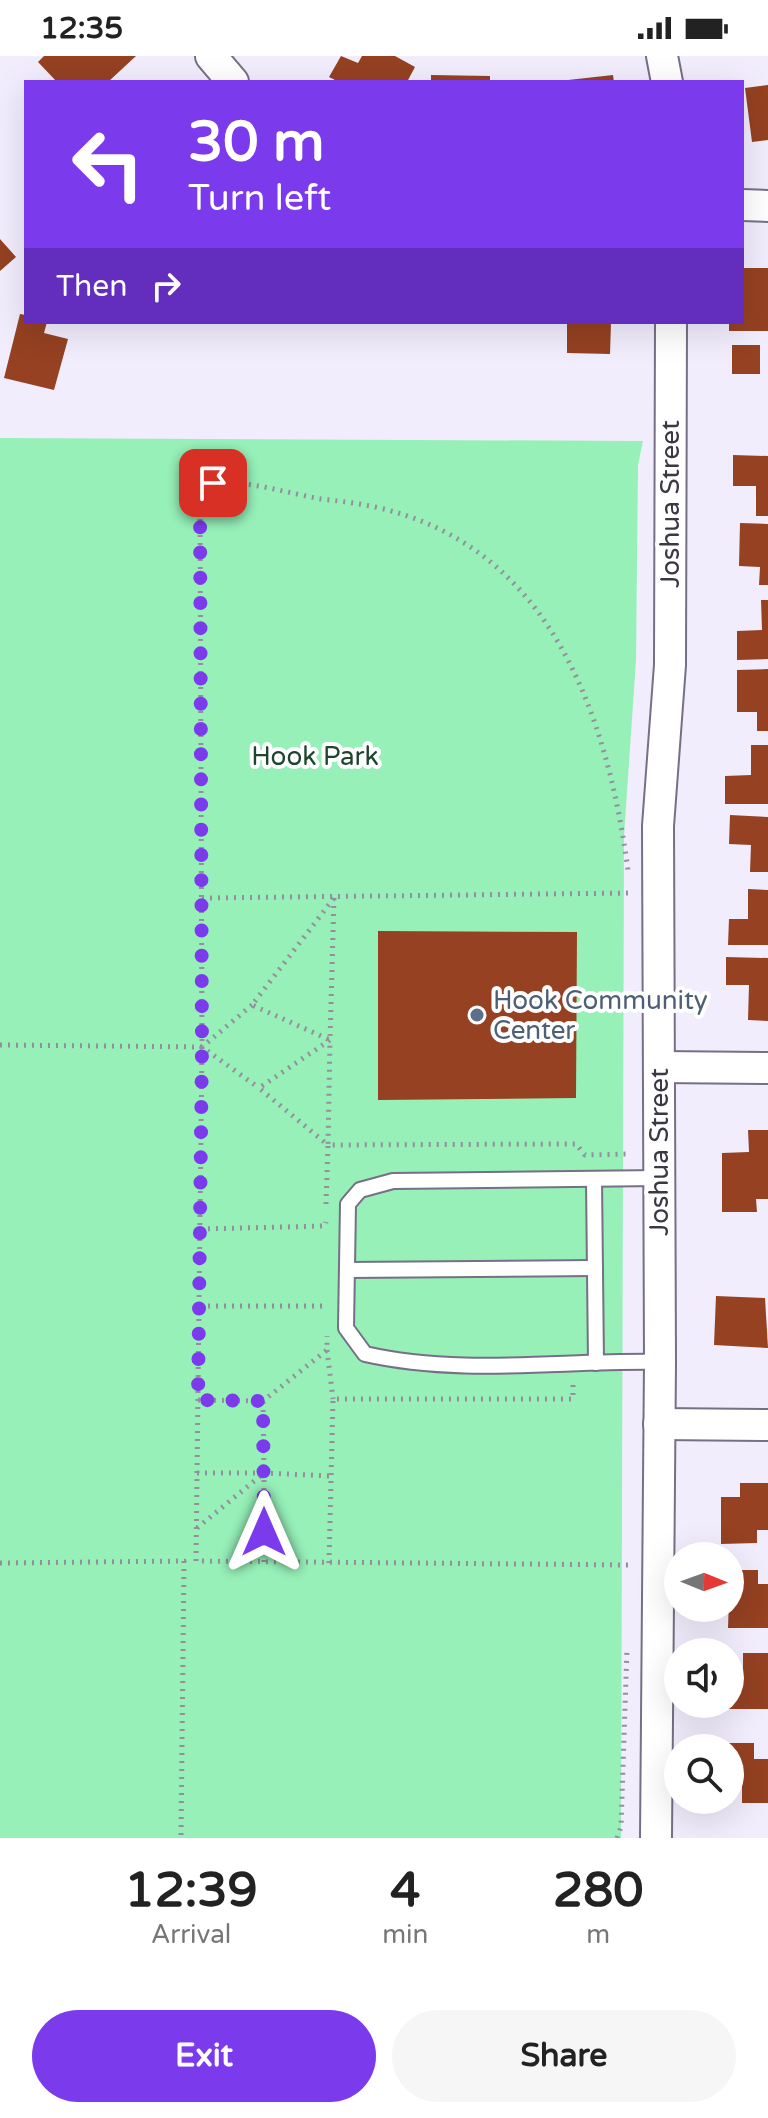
<!DOCTYPE html>
<html lang="en">
<head>
<meta charset="utf-8">
<style>
	body { margin:0; font-family:"Varela Round",sans-serif; background:#f6f6f6; color:#222; height:100vh; display:flex; flex-direction:column; font-size:30px; white-space:nowrap }
	* { box-sizing:border-box; margin:0 }
	p { font-size:26px; color:#767676 }
	.icon { flex:none; width:44px; height:44px; fill:none; stroke:currentColor; stroke-width:2; stroke-linecap:round; stroke-linejoin:round }
	.map { position:relative; height:1782px; overflow:hidden }
	.side { display:flex; flex-direction:column; background:#fff; flex:1 }
	.side>* { flex:none }
	.top-card { position:absolute; left:24px; top:24px; width:720px; height:244px; border-radius:0px; box-shadow:0 8px 32px #0002; background:#7c3aed; color:#fff; overflow:hidden }
	.needle { width:52px; rotate:91deg }
	.tools { position:absolute; left:664px; top:1486px; display:grid; gap:16px }
	.tools a { display:grid; place-items:center; width:80px; height:80px; border-radius:50%; background:#fff; box-shadow:0 8px 32px #0002; font-size:40px }
	.pin { position:absolute; display:grid; place-items:center; width:68px; height:68px; color:#fff; margin:-34px; border-radius:16px; box-shadow:0 4px 12px #0006 }
	.me { position:absolute; width:88px; margin:-44px; rotate:0deg; stroke-linejoin:round; filter:drop-shadow(0 0 6px #0008) }
	.turn { display:flex; align-items:center; gap:28px; height:168px; padding:0 32px; font-size:36px }
	.turn .icon { width:104px; height:104px; stroke-width:2.5 }
	.turn b { display:block; font-size:56px; line-height:68px }
	.then { display:flex; align-items:center; height:76px; padding:0 32px; background:#0003; gap:16px; font-size:30px }
	.eta { display:flex; justify-content:space-evenly; align-items:center; height:136px; text-align:center }
	.eta b { font-size:48px; font-weight:700; line-height:56px }
	.primary-button { display:flex; gap:16px; margin-top:auto; padding:16px 32px }
	.primary-button a { flex:1; height:92px; border-radius:48px; background:#7c3aed; color:#fff; font-size:32px; font-weight:700; line-height:92px; text-align:center }
	.primary-button a+a { background:#f6f6f6; color:#222 }
	.status { display:flex; justify-content:space-between; align-items:center; height:56px; padding:0 40px; background:#fff; direction:ltr }
	.status svg { height:22px; fill:currentColor }
	.map>svg:first-child { display:block }
	.green { fill:#96f0b8 }
	.building { fill:#954122 }
	.lines { fill:none; stroke-linecap:round; stroke-linejoin:round }
	.service-casing { stroke:#766f86; stroke-width:18 }
	.minor-casing { stroke:#766f86; stroke-width:34 }
	.path { stroke:#948f9d; stroke-width:5; stroke-dasharray:2 6; stroke-linecap:butt }
	.service { stroke:#fff; stroke-width:14 }
	.minor { stroke:#fff; stroke-width:30 }
	.route { stroke:#7c3aed; stroke-width:14; stroke-dasharray:0 25.2 }
	.service-dot { fill:#5c6f8a; stroke:#fefefe; stroke-width:3 }
	.labels { text-anchor:middle; stroke-width:8; stroke-linejoin:round; paint-order:stroke }
	.street-label { font-size:26px; fill:#3c3843; stroke:#fefefe }
	.park-label { font-size:26px; fill:#1e452e; stroke:#fefefe }
	.service-label { font-size:26px; fill:#4e5e75; stroke:#fefefe; text-anchor:start }
</style>
</head>
<body>
<div class="status"><b>12:35</b><svg viewBox="0 0 49 12"><path d="M0 12V9h3v3zM5 12V6h3v6zM10 12V3h3v9zM15 12V0h3v12zM26 1h20v11H26zM47 4h2v5h-2z"/></svg></div>
<div class="map">
<svg width="768" height="1782" viewBox="0 0 768 1782">
	<rect width="100%" height="100%" fill="#f2edfd"/>
	<path class="green" d="M0,382L643,385L638,409L636,604L624,780L621,1782H0Z"/>
	<g class="building">
		<path d="M44,0H136L108,26H57L38,6Z"/>
		<path d="M341,0L358,7L362,0H395L415,11L407,26H339L329,21Z"/>
		<path d="M431,19L490,20V26H431Z"/>
		<path d="M613,19L614,26H568V24Z"/>
		<path d="M768,29V84L752,86L745,32Z"/>
		<path d="M0,183L16,201L0,215Z"/>
		<path d="M742,212H768V275H729V266H742Z"/>
		<path d="M20,258L26,259V266H47L44,277L68,283L54,334L4,322Z"/>
		<path d="M567,266H611L610,298L567,297Z"/>
		<rect x="732" y="289" width="28" height="29"/>
		<path d="M733,399L768,400V460H756V430H733Z"/>
		<path d="M740,467L768,468V529H759L760,511L739,510Z"/>
		<path d="M761,544H768V603L737,604V575L762,574Z"/>
		<path d="M768,613V675H757V656H737V614Z"/>
		<path d="M751,689H768V748H725V720L751,719Z"/>
		<path d="M730,759L768,761V816H750L751,789L729,788Z"/>
		<path d="M748,833L768,834V889H728L729,863H748Z"/>
		<path d="M378,875L577,876L576,1042L378,1044Z"/>
		<path d="M726,901L768,902V965L748,964L749,929H726Z"/>
		<path d="M748,1074H768V1143H756L757,1156H722V1097L749,1096Z"/>
		<path d="M716,1240L765,1242L768,1292L714,1289Z"/>
		<path d="M740,1427H768V1474H757V1487L721,1488V1441H740Z"/>
		<path d="M730,1514H758V1528H768V1572H728Z"/>
		<path d="M743,1597H768V1653H719V1648H730V1623H743Z"/>
		<path d="M722,1687H754V1703H768V1747H742V1726H730V1692H722Z"/>
	</g>
	<g class="lines">
		<defs>
			<g id="service">
				<path d="M659,1122L393,1125L360,1134L348,1148L346,1272L365,1298C462,1320 562,1304 660,1306"/>
				<path d="M594,1123L596,1307"/>
				<path d="M347,1214L595,1212"/>
			</g>
			<g id="minor">
				<path d="M211,0L233,26"/>
				<path d="M662,0L667,26"/>
				<path d="M742,149L768,150"/>
				<path d="M659,1011L768,1012"/>
				<path d="M659,1368L768,1369"/>
				<path d="M656,1782L660,1306L658,770L670,609L671,266"/>
			</g>
		</defs>
		<use href="#service" class="service-casing"/>
		<use href="#minor" class="minor-casing"/>
		<g class="path">
			<path d="M202,842L631,837"/>
			<path d="M334,842L330,984L252,949Z"/>
			<path d="M252,949L202,991L259,1032"/>
			<path d="M0,989L202,991L200,442L206,430L213,427C247,424 287,437 321,443C339,445 357,447 375,451C550,489 607,658 628,814"/>
			<path d="M202,991L196,1505L630,1509"/>
			<path d="M326,1148L328,1089L259,1032L330,984L328,1089L576,1088L585,1099L629,1098"/>
			<path d="M200,1173L325,1170L326,1166"/>
			<path d="M200,1250H327"/>
			<path d="M327,1294L333,1343"/>
			<path d="M198,1344L263,1345L327,1294V1280"/>
			<path d="M197,1417H264L263,1345"/>
			<path d="M197,1472L264,1417"/>
			<path d="M264,1506V1417L331,1420"/>
			<path d="M0,1507L184,1505L181,1782"/>
			<path d="M329,1507L333,1343H573V1325"/>
			<path d="M617,1782L621,1771L627,1592"/>
		</g>
		<use href="#service" class="service"/>
		<use href="#minor" class="minor"/>
	</g>
	<g class="lines">
		<path class="route" d="M213,427L206,430L200,442L202,991L198,1344L263,1345L264,1476"/>
	</g>
	<circle class="service-dot" cx="477" cy="959" r="8"/>
	<g class="labels">
		<g class="street-label">
			<text transform="translate(670 448) rotate(-90)" y="9">Joshua Street</text>
			<text transform="translate(659 1096) rotate(-90)" y="9">Joshua Street</text>
		</g>
		<g class="park-label">
			<text x="315" y="709">Hook Park</text>
		</g>
		<g class="service-label">
			<text x="493" y="953">Hook Community<tspan x="493" dy="30">Center</tspan></text>
		</g>
	</g>
</svg>
<div class="tools">
<a><svg class="needle" viewBox="-14 -14 28 28"><path d="M0-13l5 13h-10z" fill="#e53935"/><path d="M0 13l5-13h-10z" fill="#767676"/></svg></a>
<a><svg class="icon" aria-label="sound" viewBox="0 0 24 24"><path d="M4 9h4l5-4v14l-5-4H4zM17 9q2 3 0 6"/></svg></a>
<a><svg class="icon" aria-label="search" viewBox="0 0 24 24"><circle cx="10" cy="10" r="6"/><path d="M15 15l6 6"/></svg></a>
</div>
<div class="pin" style="left:213px;top:427px;background:#d93025"><svg class="icon" aria-label="arrive" viewBox="0 0 24 24"><path d="M6 21V4h12l-3 4 3 4H6"/></svg></div>
<svg class="me" style="left:264px;top:1476px" viewBox="-20 -20 40 40"><path d="M0-17L14 15 0 8-14 15z" fill="#7c3aed" stroke="#fff" stroke-width="4"/></svg>
<div class="top-card">
<div class="turn"><svg class="icon" aria-label="left" viewBox="0 0 24 24"><path d="M17 20v-9H6M10 6l-5 5 5 5"/></svg><div><b>30 m</b>Turn left</div></div>
<div class="then">Then<svg class="icon" aria-label="right" viewBox="0 0 24 24"><path d="M7 20v-9h11M14 6l5 5-5 5"/></svg></div>
</div>
</div>
<section class="side">
<div class="eta">
<div><b>12:39</b><p>Arrival</p></div>
<div><b>4</b><p>min</p></div>
<div><b>280</b><p>m</p></div>
</div>
<div class="primary-button"><a>Exit</a><a>Share</a></div>
</section>
</body>
</html>
